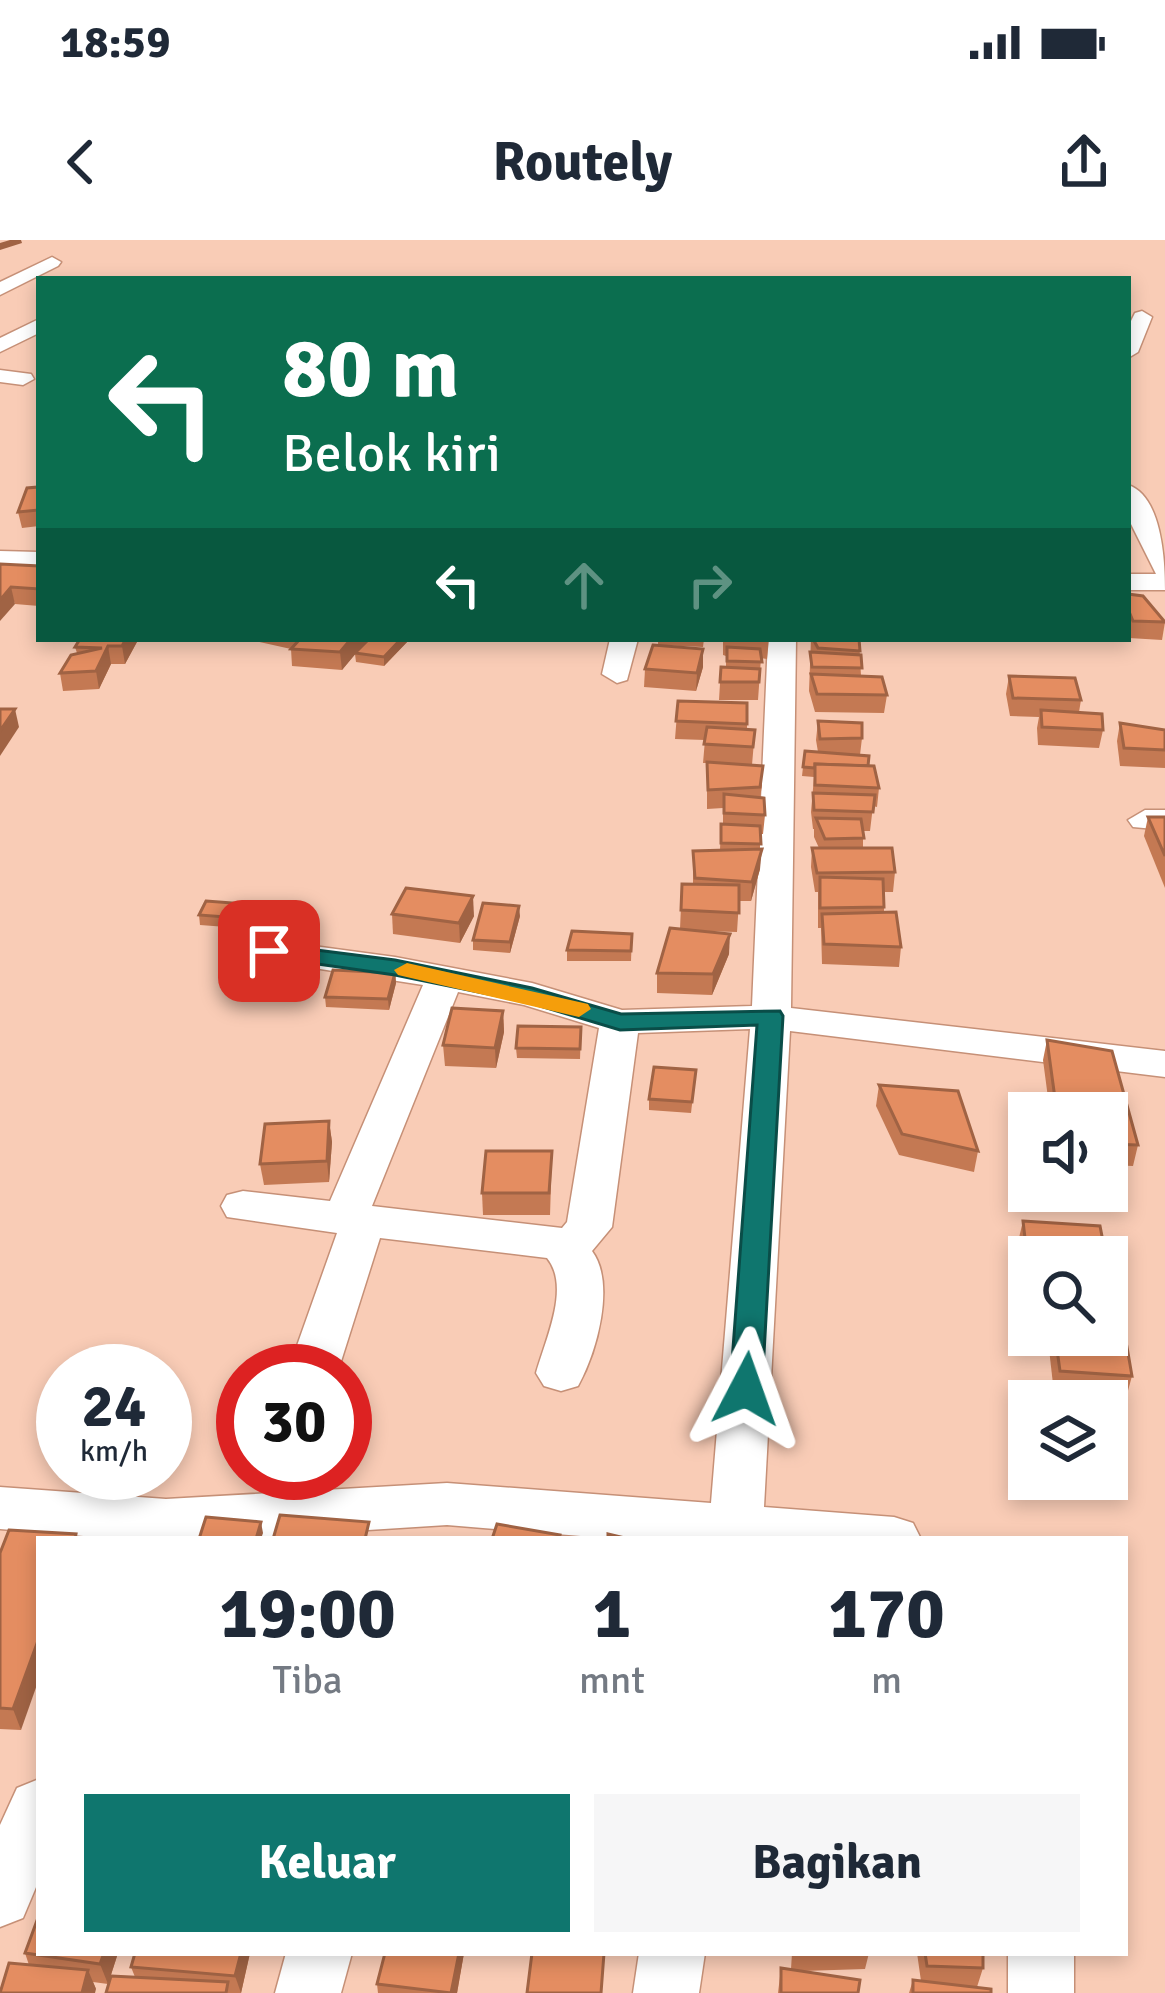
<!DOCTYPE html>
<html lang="id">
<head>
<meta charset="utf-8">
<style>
	body { margin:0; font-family:Signika,sans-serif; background:#f6f6f7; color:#1f2937; height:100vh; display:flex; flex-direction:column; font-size:45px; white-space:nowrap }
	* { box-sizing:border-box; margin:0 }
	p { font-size:39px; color:#747a83 }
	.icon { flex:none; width:66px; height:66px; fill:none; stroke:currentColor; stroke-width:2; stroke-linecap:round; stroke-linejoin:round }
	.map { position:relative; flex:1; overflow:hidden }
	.side { position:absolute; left:36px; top:1296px; width:1092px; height:420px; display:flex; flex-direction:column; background:#fff; border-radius:0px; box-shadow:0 6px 18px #0003 }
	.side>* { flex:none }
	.top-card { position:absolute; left:36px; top:36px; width:1095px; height:366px; border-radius:0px; box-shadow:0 6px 18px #0003; background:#0b6e4f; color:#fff; overflow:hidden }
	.tools { position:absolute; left:1008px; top:852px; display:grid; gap:24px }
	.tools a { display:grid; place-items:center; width:120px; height:120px; border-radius:0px; background:#fff; box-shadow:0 6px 18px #0003; font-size:60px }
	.speed { position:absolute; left:36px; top:1104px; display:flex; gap:24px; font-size:60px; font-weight:700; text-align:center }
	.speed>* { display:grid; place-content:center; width:156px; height:156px; border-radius:50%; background:#fff; box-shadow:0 6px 18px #0003; line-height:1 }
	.speed small { font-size:30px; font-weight:400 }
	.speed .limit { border:18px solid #d22; background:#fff; color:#111 }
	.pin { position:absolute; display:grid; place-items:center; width:102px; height:102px; color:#fff; margin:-51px; border-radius:24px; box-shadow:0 6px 18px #0006 }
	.me { position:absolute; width:132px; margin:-66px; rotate:4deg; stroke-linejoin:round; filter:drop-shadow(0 0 9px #0008) }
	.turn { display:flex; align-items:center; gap:42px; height:252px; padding:0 48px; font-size:54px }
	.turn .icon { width:156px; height:156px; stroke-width:2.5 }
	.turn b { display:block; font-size:84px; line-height:102px }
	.lanes { display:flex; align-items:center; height:114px; padding:0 48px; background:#0003; justify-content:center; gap:60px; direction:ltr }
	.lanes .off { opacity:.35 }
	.eta { display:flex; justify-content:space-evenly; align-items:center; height:204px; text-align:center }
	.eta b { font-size:72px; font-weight:700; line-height:84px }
	.button { display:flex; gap:24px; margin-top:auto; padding:24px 48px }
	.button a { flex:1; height:138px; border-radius:0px; background:#0f766e; color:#fff; font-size:48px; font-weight:700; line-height:138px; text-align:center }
	.button a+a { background:#f6f6f7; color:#1f2937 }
	.status { display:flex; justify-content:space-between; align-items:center; height:84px; padding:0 60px; background:#fff; direction:ltr }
	.status svg { height:33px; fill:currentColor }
	header { display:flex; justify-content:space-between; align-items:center; height:156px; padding:0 48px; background:#fff; font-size:54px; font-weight:700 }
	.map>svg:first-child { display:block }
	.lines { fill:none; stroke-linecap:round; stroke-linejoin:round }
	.street-casing { stroke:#c69077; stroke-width:3 }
	.street { fill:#fff; fill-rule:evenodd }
	.wall { fill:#c47953 }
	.shaded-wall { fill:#a06344 }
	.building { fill:#e48d61; stroke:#a06344; stroke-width:3 }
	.route { fill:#0f766e; stroke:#0a4d48; stroke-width:3 }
	.slow { fill:#f59e0b }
</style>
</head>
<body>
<div class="status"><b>18:59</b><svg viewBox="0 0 49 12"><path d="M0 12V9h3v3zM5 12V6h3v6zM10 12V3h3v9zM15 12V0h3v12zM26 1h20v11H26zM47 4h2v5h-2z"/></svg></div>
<header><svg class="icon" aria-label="back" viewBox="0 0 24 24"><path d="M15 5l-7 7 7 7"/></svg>Routely<svg class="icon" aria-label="share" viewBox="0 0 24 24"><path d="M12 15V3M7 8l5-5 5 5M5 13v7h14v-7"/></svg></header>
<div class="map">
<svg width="1165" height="1753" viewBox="0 0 1165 1753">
	<rect width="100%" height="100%" fill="#f9ccb6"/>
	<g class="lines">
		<defs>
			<g id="street">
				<path d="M52,17L61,22L58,26L0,55V42Z"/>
				<path d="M1142,71L1152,77L1138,112L1128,118V87L1135,73Z"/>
				<path d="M39,79V93L0,112V98Z"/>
				<path d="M0,130L31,134L34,139L23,145L0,142Z"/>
				<path d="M1128,245C1162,256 1165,321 1165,350H1128V334H1156L1128,278Z"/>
				<path d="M0,311L39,312V328L0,327Z"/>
				<path d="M610,399H638L627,440L617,443L602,434Z"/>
				<path d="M768,399H796L791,768L1165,811V837L790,791L764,1267L894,1277L913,1283L921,1299H617L447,1285L226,1299H119L0,1289V1247L166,1259L447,1243L711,1263L750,789L638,793L612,987L592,1011C616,1043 597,1112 578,1146L561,1151L544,1146L536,1133C545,1100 571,1047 547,1018L380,998L338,1131H288L337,993L227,977L221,966L227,955L243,951L330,961L423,745L256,719L250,711L256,703L269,700L395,717L532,743L622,770L752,766ZM458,752L524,765L599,788L567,982L562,988L372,966Z"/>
				<path d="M1145,570H1165V590L1133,587L1128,580Z"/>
				<path d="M39,1539V1640L23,1678L0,1687V1585L17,1548Z"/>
				<path d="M286,1713H352L341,1753H275Z"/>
				<path d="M639,1713H705L699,1753H633Z"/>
				<rect x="1008" y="1713" width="66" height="40"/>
			</g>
		</defs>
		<use href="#street" class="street-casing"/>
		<use href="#street" class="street"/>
	</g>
	<g class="wall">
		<path d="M39,247V286L22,288L18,272Z"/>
		<path d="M0,324L39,326V366L15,364Z"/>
		<path d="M1128,354L1165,382L1162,400L1129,398Z"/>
		<path d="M80,399H137L138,400L125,424H111L99,449L63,451L60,433L77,413L75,407Z"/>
		<path d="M254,399H368L409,400L384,426L356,422L355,414L342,430L292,426L291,409L255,401Z"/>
		<path d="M658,399H704L703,407L658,405Z"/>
		<path d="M723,399H769L767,419L761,418L758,460H719L721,427H726V416L723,415Z"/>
		<path d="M811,399H859L861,436L887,455L884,473L815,472L809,451Z"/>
		<path d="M703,409V427L696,451L644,447L645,429Z"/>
		<path d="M1009,436L1081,460L1079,472L1103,490L1099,508L1038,505L1037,488L1039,477L1010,476L1006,454Z"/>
		<path d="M678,461L747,463V490H755L752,525L762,545L760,558L765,575L763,594H760V629L751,661H739L737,692L701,691L729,714L712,755L657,753V733L680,689L682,644H693V611L720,610L721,584H723V568L707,569V523H703L705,500L675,499Z"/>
		<path d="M818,481L862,498L860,515L868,526L879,548L877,567L873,566L870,591H863V608L895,632L893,652H884V672L901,707L899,727L822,724L821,688H818V652H815L811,627L812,608H819L814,597V589H813L811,572L814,537L802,536L803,527L818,512L816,500Z"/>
		<path d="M1120,483L1165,490V528L1120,526L1117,501Z"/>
		<path d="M1148,577H1165V648L1144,596Z"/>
		<path d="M247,674L240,688L200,685L199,675Z"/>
		<path d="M392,674L474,676L460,703L393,694Z"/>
		<path d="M520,676L510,713L473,710V700Z"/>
		<path d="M632,694L631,721H567V710Z"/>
		<path d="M395,733L396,743L389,770L326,767L325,757Z"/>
		<path d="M503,771L504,792L496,828L445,826L443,805Z"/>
		<path d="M581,787L580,819L517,818L516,808Z"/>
		<path d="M1047,800L1138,905L1133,926L1107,925V873H1050L1043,820Z"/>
		<path d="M696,830L691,873L649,870V859Z"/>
		<path d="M879,845L978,911L974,932L899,915L876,866Z"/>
		<path d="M329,881L332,902L329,942L264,945L260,924Z"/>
		<path d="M552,911L550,975H483L482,953Z"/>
		<path d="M1023,981L1029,1017V1046L1023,1045L1018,1002Z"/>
		<path d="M1049,1095H1107L1132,1136L1126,1158L1054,1153L1048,1100Z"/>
		<path d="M1055,1239H1103L1100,1254L1056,1252Z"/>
		<path d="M0,1313L21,1490L0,1489Z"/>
		<path d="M25,1713H118L108,1744L93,1742L96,1749L29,1725Z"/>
		<path d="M250,1713L241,1753H106L135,1737L131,1727Z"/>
		<path d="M464,1713L457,1753H378L377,1744Z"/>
		<path d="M792,1713H869L865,1729L803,1731L858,1753H778L781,1728L791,1729Z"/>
		<path d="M917,1713H983V1728L977,1747L991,1753H909L913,1740L921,1741Z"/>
	</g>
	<g class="shaded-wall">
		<path d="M10,0H21L22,3L0,10V3Z"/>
		<path d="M11,347L15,364L0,381V360Z"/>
		<path d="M126,399L138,400L125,424L122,406Z"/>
		<path d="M351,399H368L342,430L340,412Z"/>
		<path d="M401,399L409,400L384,426V417Z"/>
		<path d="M108,406L111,424L99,449L96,431Z"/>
		<path d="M703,409V427L696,451L697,433Z"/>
		<path d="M15,469L19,487L0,516V491Z"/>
		<path d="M762,609L760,629L751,661L752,642Z"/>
		<path d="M473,656L474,676L460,703L459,683Z"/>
		<path d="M246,664L247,674L240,688L239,678Z"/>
		<path d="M519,666L520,676L510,713V702Z"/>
		<path d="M730,694L729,714L712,755L713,734Z"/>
		<path d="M395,733L396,743L389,770L388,759Z"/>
		<path d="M503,771L504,792L496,828L495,808Z"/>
		<path d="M329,881L332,902L329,942L327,921Z"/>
		<path d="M261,1282L263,1293L261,1299H256Z"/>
		<path d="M39,1398V1439L21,1490L13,1469Z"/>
		<path d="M104,1713H118L108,1744L100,1724Z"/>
		<path d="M241,1713H250L241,1753L235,1736Z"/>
		<path d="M459,1713H464L457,1753H451Z"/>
		<path d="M88,1730L96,1749L95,1753H82Z"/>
	</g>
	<g class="building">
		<path d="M39,247V270L18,272L27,248Z"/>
		<path d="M0,324L39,326V349L11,347L0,360Z"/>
		<path d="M1128,354L1143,356L1165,382L1133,381L1128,369Z"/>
		<path d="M80,399H126L122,406H108L96,431L60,433L71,415L102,408L75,407Z"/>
		<path d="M300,399H351L340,412L291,409Z"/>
		<path d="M369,399H401L384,417L355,413Z"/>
		<path d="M813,399H859L860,411L818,408Z"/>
		<path d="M653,405L703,409L697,433L645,429Z"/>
		<path d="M727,407L760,409L762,422L727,421Z"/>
		<path d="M810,412L861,415L862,428L812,427Z"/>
		<path d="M721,427L760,429L759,442H720Z"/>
		<path d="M811,434L882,437L887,455L817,454Z"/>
		<path d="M1009,436L1075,438L1081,460L1013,458Z"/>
		<path d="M678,461L747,463V484L676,481Z"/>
		<path d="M0,469H15L0,491Z"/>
		<path d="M1041,470L1102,474L1103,490L1042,487Z"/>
		<path d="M818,481L862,483V498L820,499Z"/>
		<path d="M1120,483L1165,490V510L1124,508Z"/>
		<path d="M707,487L755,490L753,507L704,504Z"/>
		<path d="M805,511L869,516L868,526L815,524V528L803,527Z"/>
		<path d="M707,522L763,526L760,547L708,550Z"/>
		<path d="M815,524L874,526L879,548L815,545Z"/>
		<path d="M813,553L875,555L873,572L814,570Z"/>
		<path d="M724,554L764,558L765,575L724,573Z"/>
		<path d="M1148,577H1165V616Z"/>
		<path d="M816,578L861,579L864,598L825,599Z"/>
		<path d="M721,584L760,586L761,604L721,603Z"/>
		<path d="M812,608H892L895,632L817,633Z"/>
		<path d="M762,609L752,642L695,638L693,611Z"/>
		<path d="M820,637L883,639L884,667L820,668Z"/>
		<path d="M682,644L739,645V673L681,670Z"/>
		<path d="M406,648L473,656L459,683L392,674Z"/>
		<path d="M206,661L246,664L239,678L199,675Z"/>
		<path d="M483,663L519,666L510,702L473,700Z"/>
		<path d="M896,672L901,707L824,704L822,674Z"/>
		<path d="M670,688L730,694L713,734L657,733Z"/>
		<path d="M572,691L632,694L631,711L567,710Z"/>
		<path d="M333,730L395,733L388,759L325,757Z"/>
		<path d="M452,768L503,771L495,808L443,805Z"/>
		<path d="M518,786L581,787L580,809L516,808Z"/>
		<path d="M1047,800L1112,811L1138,905L1107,904V873H1057Z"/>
		<path d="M654,827L696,830L692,862L649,859Z"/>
		<path d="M879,845L958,851L978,911L902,894Z"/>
		<path d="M329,881L327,921L260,924L265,884Z"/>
		<path d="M486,911H552L549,953H482Z"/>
		<path d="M1023,981L1100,986L1106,1017H1029L1028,1024Z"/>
		<path d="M1107,1083L1123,1084L1132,1136L1060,1131L1055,1095H1107Z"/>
		<path d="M1059,1239H1103V1243L1059,1241Z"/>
		<path d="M280,1275L369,1282L365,1299H273Z"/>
		<path d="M206,1277L261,1282L256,1299H199Z"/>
		<path d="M497,1284L560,1295L559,1299H492Z"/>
		<path d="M9,1290L76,1294L75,1299H39V1398L13,1469L0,1468V1313Z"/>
		<path d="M608,1294L629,1299H608Z"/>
		<path d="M39,1675V1713H104L100,1724L25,1713Z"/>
		<path d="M135,1713H241L235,1736L131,1727Z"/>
		<path d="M385,1713H459L451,1753L377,1744Z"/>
		<path d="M532,1713H604L601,1753H527Z"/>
		<path d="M925,1713H983V1728L927,1726Z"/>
		<path d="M9,1723L88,1730L82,1753H0Z"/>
		<path d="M781,1728L860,1740L858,1753H781Z"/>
		<path d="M111,1736L228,1742L226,1753H106Z"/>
		<path d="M913,1740L991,1749V1753H913Z"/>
	</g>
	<path class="route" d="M269,704L395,720L532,748L621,774L780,771L783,776L762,1149L757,1158H734L730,1149L757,785L620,790L527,762L395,735L261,716V706Z"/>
	<path class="slow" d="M407,723L588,764L591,769L579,777L398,735L394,730Z"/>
</svg>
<div class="tools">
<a><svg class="icon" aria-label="sound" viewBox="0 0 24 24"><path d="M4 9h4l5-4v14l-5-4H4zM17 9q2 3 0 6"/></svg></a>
<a><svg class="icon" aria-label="search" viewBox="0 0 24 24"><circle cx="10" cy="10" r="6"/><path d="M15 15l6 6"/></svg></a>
<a><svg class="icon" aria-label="layers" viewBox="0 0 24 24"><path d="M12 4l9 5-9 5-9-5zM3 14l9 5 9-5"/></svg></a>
</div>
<div class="speed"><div>24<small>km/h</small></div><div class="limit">30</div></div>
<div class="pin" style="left:269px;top:711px;background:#d93025"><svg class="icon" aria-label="arrive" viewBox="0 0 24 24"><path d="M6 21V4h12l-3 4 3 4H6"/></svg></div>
<svg class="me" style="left:746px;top:1149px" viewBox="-20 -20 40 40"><path d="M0-17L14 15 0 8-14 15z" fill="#0f766e" stroke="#fff" stroke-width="4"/></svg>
<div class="top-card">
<div class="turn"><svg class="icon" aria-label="left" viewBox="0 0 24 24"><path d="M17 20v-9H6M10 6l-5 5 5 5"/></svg><div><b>80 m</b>Belok kiri</div></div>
<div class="lanes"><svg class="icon" aria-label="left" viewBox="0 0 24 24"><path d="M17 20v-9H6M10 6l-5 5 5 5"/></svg><svg class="icon off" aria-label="ahead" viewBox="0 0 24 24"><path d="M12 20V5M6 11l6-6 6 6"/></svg><svg class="icon off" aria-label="right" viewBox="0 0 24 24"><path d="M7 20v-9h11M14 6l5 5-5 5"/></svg></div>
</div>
<section class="side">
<div class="eta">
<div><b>19:00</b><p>Tiba</p></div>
<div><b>1</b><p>mnt</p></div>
<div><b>170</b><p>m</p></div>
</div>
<div class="button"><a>Keluar</a><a>Bagikan</a></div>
</section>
</div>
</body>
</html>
